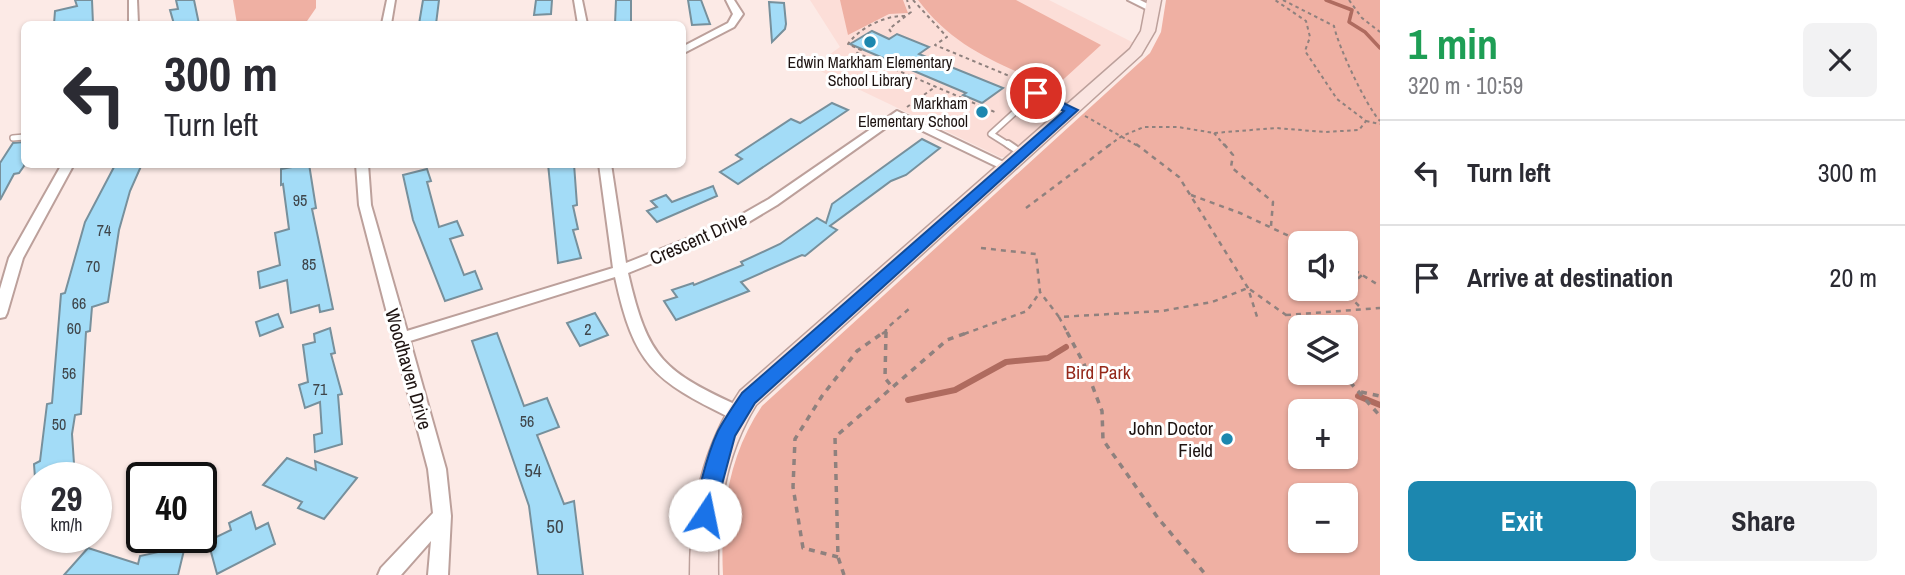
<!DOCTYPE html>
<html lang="en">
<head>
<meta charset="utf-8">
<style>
	body { margin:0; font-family:"Archivo Narrow",sans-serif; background:#f2f2f3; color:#2b2b33; height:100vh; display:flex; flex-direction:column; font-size:26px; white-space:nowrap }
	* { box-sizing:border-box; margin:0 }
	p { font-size:23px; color:#7c7c81 }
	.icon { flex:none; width:38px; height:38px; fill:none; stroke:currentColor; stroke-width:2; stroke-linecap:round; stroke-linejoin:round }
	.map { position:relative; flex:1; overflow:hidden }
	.details { display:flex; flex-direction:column; background:#fff; width:525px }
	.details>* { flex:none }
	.hud { position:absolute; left:21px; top:21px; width:665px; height:147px; border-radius:10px; box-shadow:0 2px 5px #0004; background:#fff; color:#2b2b33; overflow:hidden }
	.fabs { position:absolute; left:1288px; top:231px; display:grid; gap:14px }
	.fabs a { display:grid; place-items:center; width:70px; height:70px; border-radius:10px; background:#fff; box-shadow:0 2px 5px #0004; font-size:35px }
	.speed { position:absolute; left:21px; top:462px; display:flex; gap:14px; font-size:35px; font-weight:700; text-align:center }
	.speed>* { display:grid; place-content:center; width:91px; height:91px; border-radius:50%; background:#fff; box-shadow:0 2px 5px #0004; line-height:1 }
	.speed small { font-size:18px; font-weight:400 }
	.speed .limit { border:4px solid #111; border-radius:10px; background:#fff; color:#111 }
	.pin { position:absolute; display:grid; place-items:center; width:60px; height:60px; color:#fff; margin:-30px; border:4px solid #fff; border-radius:50%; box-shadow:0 2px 7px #0007 }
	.me { position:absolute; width:77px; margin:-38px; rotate:11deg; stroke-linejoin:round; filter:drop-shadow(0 0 5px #0008) }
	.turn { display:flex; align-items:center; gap:24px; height:147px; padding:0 28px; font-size:32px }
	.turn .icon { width:91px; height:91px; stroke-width:2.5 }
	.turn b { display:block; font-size:49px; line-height:60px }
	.round { display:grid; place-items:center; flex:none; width:74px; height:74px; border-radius:10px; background:#f2f2f3 }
	.overview { display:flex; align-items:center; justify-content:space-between; height:119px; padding:0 28px }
	h1 { font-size:42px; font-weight:700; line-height:52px; color:#1e9e55 }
	.button { display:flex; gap:14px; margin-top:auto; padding:14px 28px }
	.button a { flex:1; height:80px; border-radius:10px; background:#1c87af; color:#fff; font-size:28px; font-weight:700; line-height:80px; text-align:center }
	.button a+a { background:#f2f2f3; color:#2b2b33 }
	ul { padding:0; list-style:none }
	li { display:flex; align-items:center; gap:21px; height:105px; padding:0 28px; border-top:2px solid #e1e1e2 }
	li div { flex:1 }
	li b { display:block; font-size:26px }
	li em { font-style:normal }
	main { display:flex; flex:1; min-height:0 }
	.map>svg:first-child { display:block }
	.built { fill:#fcded8 }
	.green { fill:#efb0a3; fill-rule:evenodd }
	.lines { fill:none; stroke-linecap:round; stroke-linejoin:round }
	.stream-far1 { stroke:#af6b5f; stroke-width:3.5 }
	.stream { stroke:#af6b5f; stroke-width:6 }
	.building { fill:#a3dcf7; stroke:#77909c; stroke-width:2 }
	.lane-far1-casing { stroke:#bca09b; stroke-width:8 }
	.lane-casing { stroke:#bca09b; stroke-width:10 }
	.street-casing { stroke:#bca09b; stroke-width:4 }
	.secondary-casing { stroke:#bca09b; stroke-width:3 }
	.path-far2 { stroke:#8f817e; stroke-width:2; stroke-dasharray:3.5 3.5; stroke-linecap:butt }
	.path-far1 { stroke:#8f817e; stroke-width:2.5; stroke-dasharray:5 5; stroke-linecap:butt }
	.path { stroke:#8f817e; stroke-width:3.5; stroke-dasharray:6 6; stroke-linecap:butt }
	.lane-far1 { stroke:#fff; stroke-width:5 }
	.lane { stroke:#fff; stroke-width:6 }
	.street { fill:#fff; fill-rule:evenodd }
	.secondary { fill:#fae5e1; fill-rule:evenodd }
	.route { fill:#1a73e8; stroke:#114b97; stroke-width:2 }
	.poi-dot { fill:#1c87af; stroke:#fff; stroke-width:2.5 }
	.labels { text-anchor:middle; stroke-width:6; stroke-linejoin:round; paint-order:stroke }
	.far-poi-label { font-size:16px; fill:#1e1412; stroke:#fff }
	.number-label { font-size:16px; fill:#3f464b }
	.street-label { font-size:19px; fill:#1e1412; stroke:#fff }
	.park-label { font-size:19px; fill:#95291b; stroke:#fff }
	.poi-label { font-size:19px; fill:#1e1412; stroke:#fff; text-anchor:end }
	.near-number-label { font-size:19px; fill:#3f464b }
</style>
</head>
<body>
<main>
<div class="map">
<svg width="1380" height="575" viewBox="0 0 1380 575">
	<rect width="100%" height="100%" fill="#fceae6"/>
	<path class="built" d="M810,0H1049L1134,43L1130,50L1008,157H1000L812,67L840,47Z"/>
	<g class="green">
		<path d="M233,0H316V8L305,24H237Z"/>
		<path d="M840,0H903L908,13L889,14L848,35Z"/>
		<path d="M918,0H1016L1101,45L1054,88C1000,64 955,49 918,0Z"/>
		<path d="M1166,0H1380V575H723C720,515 728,456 762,406L1150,53L1161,32ZM1346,243V289H1300V243ZM1346,327V373H1300V327ZM1300,411H1346V457H1300ZM1346,495V541H1300V495Z"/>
	</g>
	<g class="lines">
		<path class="stream-far1" d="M1326,0L1352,10L1349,22L1365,32L1380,48"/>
		<g class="stream">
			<path d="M1358,396L1380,405"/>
			<path d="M908,400L955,390L1006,362L1048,358L1066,347"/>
		</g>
	</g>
	<g class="building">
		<path d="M75,0H92L93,24H54L55,11L77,6Z"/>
		<path d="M176,0H194L199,24H174L170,10L178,9Z"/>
		<path d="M423,0H439L436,24H419Z"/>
		<path d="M536,0H552L551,14L534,15Z"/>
		<path d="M616,0H631V24H615Z"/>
		<path d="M688,0H701L710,24L692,25Z"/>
		<path d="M769,2L784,3L786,24L785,29L772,42Z"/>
		<path d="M872,31L889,39L897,34L929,47L919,54L1003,88L982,103L963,95L966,93L850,44Z"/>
		<path d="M832,103L848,110L738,184L720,172L742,159L736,155L791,119L800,123Z"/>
		<path d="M922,139L940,148L906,175L891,181L830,226L837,230L805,256L802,255L741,282L749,291L676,320L664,301L677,297L672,290L693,283L694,285L743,265L741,262L780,244L817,218L826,223L832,204Z"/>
		<path d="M24,142V166L19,173L14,174L0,200V163L13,143Z"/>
		<path d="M142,164L130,191L119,230L108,302L92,307L90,331L86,332L81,414L75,415L72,434L75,478H35L34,464L40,461L47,404L52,403L61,294L65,293L85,222L114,167Z"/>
		<path d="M309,164L316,208L312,209L333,309L320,312L319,305L291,313L287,280L260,288L258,272L280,265L275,233L289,229L283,184L281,185V169Z"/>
		<path d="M548,164H574L577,205L573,206L578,229L573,230L581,258L558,263Z"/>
		<path d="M427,169L431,181L427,182L439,227L457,221L463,235L450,239L464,275L475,271L482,289L445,301L413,220L403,175Z"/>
		<path d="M713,186L717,196L657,222L647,211L657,207L651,201L666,195L672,202Z"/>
		<path d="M595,313L608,335L580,346L567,323Z"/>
		<path d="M278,314L283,327L260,336L256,322Z"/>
		<path d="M330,328L335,353L331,354L342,394L338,395L342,444L315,452L314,435L322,433L320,402L305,408L299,385L308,382L303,345L315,342L314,334Z"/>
		<path d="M497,333L524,406L547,398L559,427L537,435L564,504L574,501L583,575H538L529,506L472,341Z"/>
		<path d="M287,458L316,470L315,461L357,478L324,519L298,508L302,502L263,485Z"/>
		<path d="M251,512L256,529L268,523L275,544L217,574L208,541L231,530L229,523Z"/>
		<path d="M185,546L178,575H64L88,548L138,564L140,556Z"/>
	</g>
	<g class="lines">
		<defs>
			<g id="lane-far1">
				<path d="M13,138L24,137"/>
				<path d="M1010,146L991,134L1036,93L1071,109"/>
			</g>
			<path id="lane" d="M1008,144L1021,153"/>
			<g id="street">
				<path d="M129,0H137L138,24H129Z"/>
				<path d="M387,0H395L391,24H382Z"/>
				<path d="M574,0H582L587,24H578Z"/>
				<path d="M726,0H734L743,14L734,27L682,54V47L728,23L733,14Z"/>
				<path d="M1128,0H1140L1158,9L1150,11Z"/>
				<path d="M897,111L1014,167L1012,170H1004L898,119L777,205L737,229L628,273C648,360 663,371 743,408L745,413L743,418L737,420L731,418C653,380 634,365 615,277L410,341L446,469L451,516L448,575H428L431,541L401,575H378L381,568L433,513L428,469L395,344L392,339L393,336L359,205L356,164H368L371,205L407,331L613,268L599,164H611L626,263L727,223L769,199Z"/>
				<path d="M62,164H74L23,258L7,313L5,317L0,318V289L9,258Z"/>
			</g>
			<path id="secondary" d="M1147,0H1161L1155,31L1141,55L756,405C724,457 717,514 718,575H690C690,508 702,448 740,391L1130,49L1141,31Z"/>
		</defs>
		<use href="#lane-far1" class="lane-far1-casing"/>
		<use href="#lane" class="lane-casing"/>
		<use href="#street" class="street-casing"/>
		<use href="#secondary" class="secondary-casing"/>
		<g class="path-far2">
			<path d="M913,0L947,37L935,45L1031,85"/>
			<path d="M1283,0L1334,26C1338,46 1366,106 1380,121"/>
			<path d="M1349,0L1362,18L1380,32"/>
			<path d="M905,16C886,15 859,28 848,44L861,50L857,53L997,113"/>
			<path d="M891,32L889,29L911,12L907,0"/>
			<path d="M907,107L935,87"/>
			<path d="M1085,116L1138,146"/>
			<path d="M1366,121L1380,124"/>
			<path d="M1214,133L1225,146"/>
			<path d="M1108,146L1122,136L1144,127H1178L1214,133L1276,128L1325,132L1359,130L1366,121L1337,99L1305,51L1310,37L1306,21L1275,0"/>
		</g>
		<g class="path-far1">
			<path d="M1136,144L1179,177L1248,288L1258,320"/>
			<path d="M1224,144L1233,155L1231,167L1273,202L1271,226"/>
			<path d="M1191,195L1240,213L1304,243"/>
			<path d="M1026,208L1111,144"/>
			<path d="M981,248L1036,254L1040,292L1059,317L1162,311L1212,302L1248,288L1286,315L1300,330"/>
			<path d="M1346,265L1380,286"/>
			<path d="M1359,306L1344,291L1362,275"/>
			<path d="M1286,315L1380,308"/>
			<path d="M1059,317L1068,334"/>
			<path d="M882,334L886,331"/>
			<path d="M886,334V329L910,308"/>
			<path d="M964,334L1027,311L1040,292"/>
		</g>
		<g class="path">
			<path d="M886,332L885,378L893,388"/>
			<path d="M1067,332L1084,364L1102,411L1103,440L1158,518L1206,575"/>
			<path d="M1342,373L1380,416"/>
			<path d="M1361,392L1380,396"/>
			<path d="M838,557L803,548L793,487L795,439L822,396L857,351L884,332"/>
			<path d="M844,575L838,557L835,437L947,340L969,332"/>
		</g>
		<use href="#lane-far1" class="lane-far1"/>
		<use href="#lane" class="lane"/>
		<use href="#street" class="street"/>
		<use href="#secondary" class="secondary"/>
	</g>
	<path class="route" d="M1036,90L1078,110L755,403L735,436L712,522L705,525L698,522C691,506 710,448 718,431C725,418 734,405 742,393L1064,111L1031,96V91Z"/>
	<g class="poi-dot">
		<circle cx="870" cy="42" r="7"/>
		<circle cx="982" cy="112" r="7"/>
		<circle cx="1227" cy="439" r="7"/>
	</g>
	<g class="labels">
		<g class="far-poi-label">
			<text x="870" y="68">Edwin Markham Elementary<tspan x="870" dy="18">School Library</tspan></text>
			<text x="968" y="109" text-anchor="end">Markham<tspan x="968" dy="18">Elementary School</tspan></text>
		</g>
		<g class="number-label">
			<text x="300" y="206">95</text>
			<text x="104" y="236">74</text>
			<text x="309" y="270">85</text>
			<text x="93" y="272">70</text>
			<text x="79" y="309">66</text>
			<text x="74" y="334">60</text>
			<text x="588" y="335">2</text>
			<text x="69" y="379">56</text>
			<text x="320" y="395">71</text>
			<text x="527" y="427">56</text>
			<text x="59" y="430">50</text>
		</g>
		<g class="street-label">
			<text transform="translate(698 238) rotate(-24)" y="7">Crescent Drive</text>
			<text transform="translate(409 369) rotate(74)" y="7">Woodhaven Drive</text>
		</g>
		<g class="park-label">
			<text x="1098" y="379">Bird Park</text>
		</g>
		<g class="poi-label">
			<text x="1213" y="435">John Doctor<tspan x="1213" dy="22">Field</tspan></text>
		</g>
		<g class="near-number-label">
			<text x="533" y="477">54</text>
			<text x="555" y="533">50</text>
		</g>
	</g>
</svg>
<div class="fabs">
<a><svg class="icon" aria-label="sound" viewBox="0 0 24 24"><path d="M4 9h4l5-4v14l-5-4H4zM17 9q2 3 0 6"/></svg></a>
<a><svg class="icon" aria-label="layers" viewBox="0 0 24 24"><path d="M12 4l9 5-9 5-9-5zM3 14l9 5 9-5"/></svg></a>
<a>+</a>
<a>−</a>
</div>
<div class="speed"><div>29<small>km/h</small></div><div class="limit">40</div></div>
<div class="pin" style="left:1036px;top:93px;background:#d93025"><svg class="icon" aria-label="arrive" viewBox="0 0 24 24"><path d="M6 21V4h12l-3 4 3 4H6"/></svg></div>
<svg class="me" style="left:705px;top:515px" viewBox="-20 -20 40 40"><circle r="19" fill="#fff"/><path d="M0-13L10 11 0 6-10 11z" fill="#1a73e8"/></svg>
<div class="hud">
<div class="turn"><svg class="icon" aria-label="left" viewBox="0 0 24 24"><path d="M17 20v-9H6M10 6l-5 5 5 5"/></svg><div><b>300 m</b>Turn left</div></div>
</div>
</div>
<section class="details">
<div class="overview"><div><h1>1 min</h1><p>320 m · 10:59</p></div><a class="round"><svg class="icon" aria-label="close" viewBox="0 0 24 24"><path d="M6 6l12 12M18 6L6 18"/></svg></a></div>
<ul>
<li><svg class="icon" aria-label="left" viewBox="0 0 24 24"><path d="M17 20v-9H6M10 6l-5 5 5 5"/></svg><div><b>Turn left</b></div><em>300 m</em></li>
<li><svg class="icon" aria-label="arrive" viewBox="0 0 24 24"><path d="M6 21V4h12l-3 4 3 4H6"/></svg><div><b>Arrive at destination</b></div><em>20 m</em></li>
</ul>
<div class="button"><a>Exit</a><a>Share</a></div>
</section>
</main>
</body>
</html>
